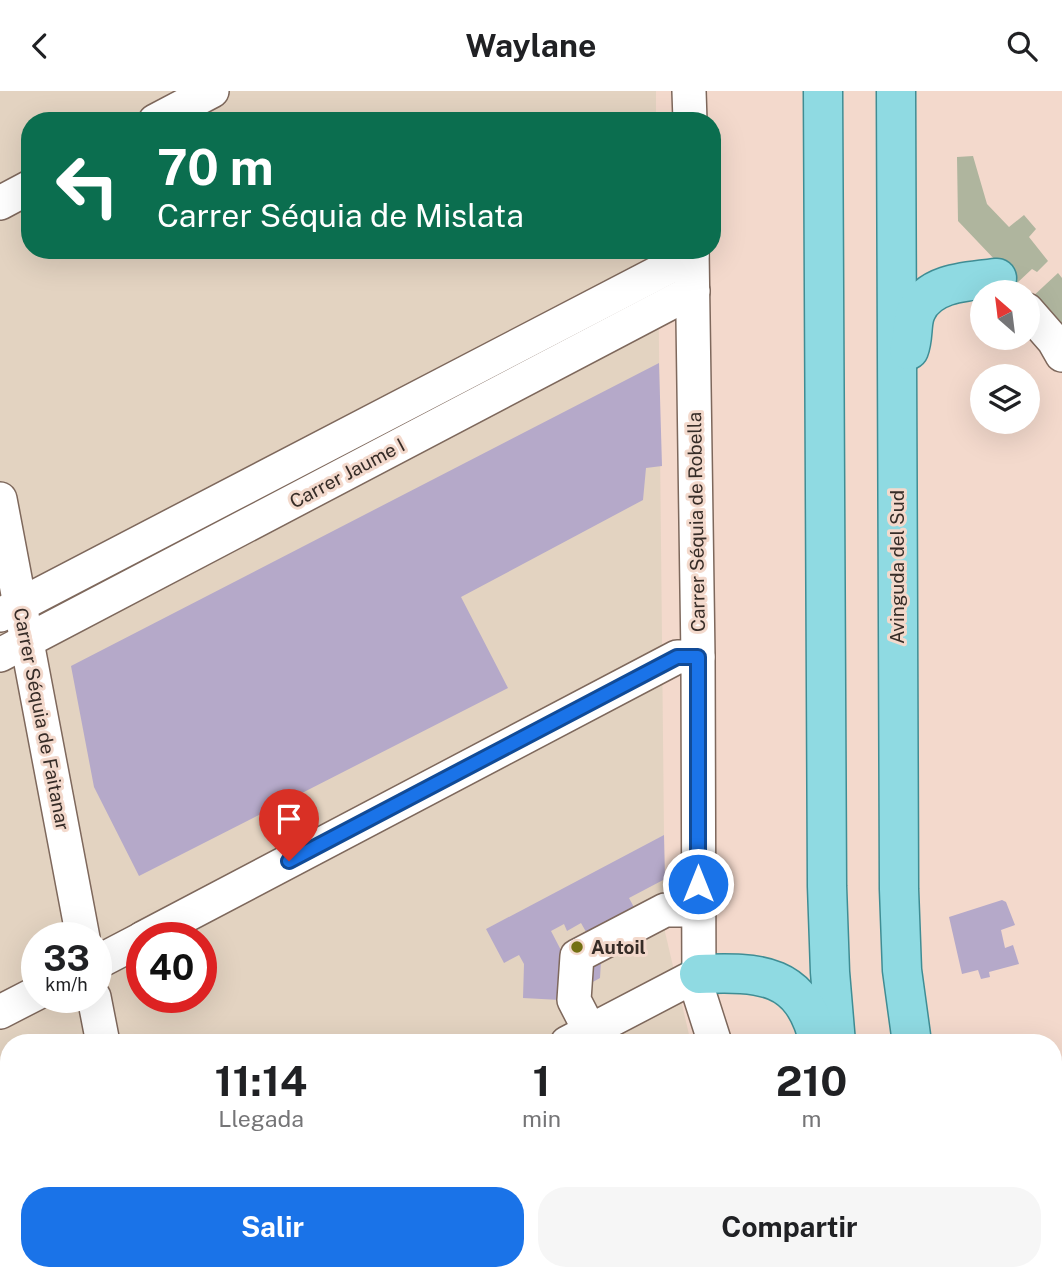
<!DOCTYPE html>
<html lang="es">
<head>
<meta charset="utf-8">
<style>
	body { margin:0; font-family:"Public Sans",sans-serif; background:#f6f6f6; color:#202124; height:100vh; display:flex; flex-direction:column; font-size:26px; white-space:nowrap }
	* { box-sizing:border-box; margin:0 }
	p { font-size:23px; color:#757577 }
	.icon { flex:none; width:38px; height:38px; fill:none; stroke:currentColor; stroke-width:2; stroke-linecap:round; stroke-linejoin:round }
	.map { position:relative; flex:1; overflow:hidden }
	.details { position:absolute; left:0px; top:943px; width:1062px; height:247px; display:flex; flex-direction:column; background:#fff; border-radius:28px 28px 0 0; box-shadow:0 7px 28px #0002 }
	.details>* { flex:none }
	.guide { position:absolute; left:21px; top:21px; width:700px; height:147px; border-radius:28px; box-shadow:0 7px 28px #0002; background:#0b6e4f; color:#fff; overflow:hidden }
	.needle { width:46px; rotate:332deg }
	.fabs { position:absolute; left:970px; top:189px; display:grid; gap:14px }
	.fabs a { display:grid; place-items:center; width:70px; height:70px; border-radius:50%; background:#fff; box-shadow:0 7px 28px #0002; font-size:35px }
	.speed { position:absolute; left:21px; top:831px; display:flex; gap:14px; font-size:35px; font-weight:700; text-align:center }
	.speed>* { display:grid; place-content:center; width:91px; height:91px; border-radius:50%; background:#fff; box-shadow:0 7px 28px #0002; line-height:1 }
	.speed small { font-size:18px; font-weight:400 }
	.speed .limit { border:10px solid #d22; background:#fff; color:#111 }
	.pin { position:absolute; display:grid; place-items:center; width:60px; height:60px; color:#fff; margin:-72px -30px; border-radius:50% 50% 50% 0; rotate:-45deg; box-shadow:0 0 7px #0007 }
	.pin .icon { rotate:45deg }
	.me { position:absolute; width:77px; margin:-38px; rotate:0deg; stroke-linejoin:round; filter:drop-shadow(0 0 5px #0008) }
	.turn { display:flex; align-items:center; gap:24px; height:147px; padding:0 21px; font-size:32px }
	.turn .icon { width:91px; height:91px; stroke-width:2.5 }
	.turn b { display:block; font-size:49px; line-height:60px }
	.eta { display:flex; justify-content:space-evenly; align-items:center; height:119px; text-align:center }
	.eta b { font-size:42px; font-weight:700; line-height:49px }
	.button { display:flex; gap:14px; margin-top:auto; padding:14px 21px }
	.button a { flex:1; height:80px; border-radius:28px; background:#1a73e8; color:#fff; font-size:28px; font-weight:700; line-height:80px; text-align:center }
	.button a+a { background:#f6f6f6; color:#202124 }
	header { display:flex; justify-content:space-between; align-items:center; height:91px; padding:0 21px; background:#fff; font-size:32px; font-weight:700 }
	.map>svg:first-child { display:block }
	.industrial { fill:#e3d3c1; fill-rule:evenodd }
	.green { fill:#afb59e }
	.building { fill:#b5a9c9 }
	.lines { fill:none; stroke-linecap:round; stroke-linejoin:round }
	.minor-casing { stroke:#7e685c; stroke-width:36 }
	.major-casing { stroke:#3f8d94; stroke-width:41 }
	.minor { stroke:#fff; stroke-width:33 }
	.major { stroke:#8fdae2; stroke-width:38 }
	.route-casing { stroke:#114b97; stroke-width:18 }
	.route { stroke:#1a73e8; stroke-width:12 }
	.poi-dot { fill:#747012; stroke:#f3d9cc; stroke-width:2.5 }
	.labels { text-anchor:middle; stroke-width:6; stroke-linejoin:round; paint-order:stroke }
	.street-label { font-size:19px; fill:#362c27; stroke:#f3d9cc }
	.poi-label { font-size:19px; font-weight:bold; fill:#362c27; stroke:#f3d9cc; text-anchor:start }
</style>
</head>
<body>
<header><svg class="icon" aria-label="back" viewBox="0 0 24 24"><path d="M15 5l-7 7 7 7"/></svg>Waylane<svg class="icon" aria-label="search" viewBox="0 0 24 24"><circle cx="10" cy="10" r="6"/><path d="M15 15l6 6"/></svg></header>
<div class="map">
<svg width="1062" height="1189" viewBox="0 0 1062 1189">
	<rect width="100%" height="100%" fill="#f3d9cc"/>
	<g class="industrial">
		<path d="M0,0H656V30H30V159H658L665,841L691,952H9V1181H765L767,1189H0ZM37,847H96V906H37ZM142,847H201V906H142Z"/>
		<path d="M1062,1127V1189H1038L1034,1181H1054V1130Z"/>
	</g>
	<g class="green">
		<path d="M973,65L987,113L1009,136L1024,124L1036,138L1029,146L1048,170L1037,181L1032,178L1017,192L958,130L957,66Z"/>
		<path d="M1058,182L1062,187V234L1055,238L1030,208Z"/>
		<path d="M0,1046L9,1093V1181H21L6,1189H0Z"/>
	</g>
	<g class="building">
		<path d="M659,272L662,375L646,377L643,409L461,506L508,597L139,785L94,696L71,575Z"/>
		<path d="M664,744L665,788L629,807L637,822L589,846L581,832L567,840L564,833L551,840L565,867L601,870L600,887L560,909L523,907L524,873L519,864L504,872L486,838Z"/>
		<path d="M1002,809L1006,811L1015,834L1001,839L1005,857L1013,854L1019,873L989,881L990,886L981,888L978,879L962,883L949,826Z"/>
		<path d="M9,986V1032H8L0,987Z"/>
		<path d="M1062,1083V1099L1054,1102V1086Z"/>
	</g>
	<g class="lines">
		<defs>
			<g id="minor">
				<path d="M689,0L690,30"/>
				<path d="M155,30L212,0"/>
				<path d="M0,112L30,96"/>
				<path d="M692,159L698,566L699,902L715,952"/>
				<path d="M1027,219L1054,250L1062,264"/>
				<path d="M0,408L83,847"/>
				<path d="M0,524L692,164"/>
				<path d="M0,564L693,200"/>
				<path d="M143,847L677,566H698"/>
				<path d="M96,872L142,848"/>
				<path d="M94,906L103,952"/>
				<path d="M0,921L37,902"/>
				<path d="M590,940L574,909L577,865L665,819H698"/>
				<path d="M567,952L699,883"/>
				<path d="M536,1181L539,1189"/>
				<path d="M787,1181L790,1189"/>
				<path d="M111,1189L126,1181"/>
			</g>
			<g id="major">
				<path d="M823,0L827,795L830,881L836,952"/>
				<path d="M896,0L899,798L902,879L912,952"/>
				<path d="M909,259C914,246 911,232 916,221C928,191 969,190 997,187"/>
				<path d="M699,883C760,881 803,881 819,952"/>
				<path d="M903,1181L906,1189"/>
				<path d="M984,1181L987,1189"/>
			</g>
		</defs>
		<use href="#minor" class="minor-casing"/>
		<use href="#major" class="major-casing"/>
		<use href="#minor" class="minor"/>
		<use href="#major" class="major"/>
	</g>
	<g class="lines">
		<defs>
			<path id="route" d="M289,770L677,566H698V793"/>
		</defs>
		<use href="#route" class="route-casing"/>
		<use href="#route" class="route"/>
	</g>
	<circle class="poi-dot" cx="577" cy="856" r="7"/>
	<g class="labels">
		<g class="street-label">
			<text transform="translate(347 382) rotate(-28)" y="7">Carrer Jaume I</text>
			<text transform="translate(696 431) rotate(-91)" y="7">Carrer Séquia de Robella</text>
			<text transform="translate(897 476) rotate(-90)" y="7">Avinguda del Sud</text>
			<text transform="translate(42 628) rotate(79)" y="7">Carrer Séquia de Faitanar</text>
		</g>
		<g class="poi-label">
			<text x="591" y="863">Autoil</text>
		</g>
	</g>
</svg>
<div class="fabs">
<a><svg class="needle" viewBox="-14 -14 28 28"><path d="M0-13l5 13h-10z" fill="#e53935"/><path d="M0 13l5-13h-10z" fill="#757577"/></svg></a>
<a><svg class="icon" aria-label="layers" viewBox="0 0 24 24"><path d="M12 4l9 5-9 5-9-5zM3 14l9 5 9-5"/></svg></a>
</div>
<div class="speed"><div>33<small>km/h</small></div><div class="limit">40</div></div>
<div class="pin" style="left:289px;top:770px;background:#d93025"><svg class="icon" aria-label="arrive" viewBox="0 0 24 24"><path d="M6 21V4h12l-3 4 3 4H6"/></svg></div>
<svg class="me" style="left:698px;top:793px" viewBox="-20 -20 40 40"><circle r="17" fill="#1a73e8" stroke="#fff" stroke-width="3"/><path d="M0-11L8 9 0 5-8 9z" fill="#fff"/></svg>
<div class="guide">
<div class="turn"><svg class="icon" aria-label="left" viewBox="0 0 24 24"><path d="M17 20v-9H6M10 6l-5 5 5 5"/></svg><div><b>70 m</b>Carrer Séquia de Mislata</div></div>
</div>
<section class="details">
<div class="eta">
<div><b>11:14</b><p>Llegada</p></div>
<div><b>1</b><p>min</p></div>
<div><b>210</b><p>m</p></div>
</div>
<div class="button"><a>Salir</a><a>Compartir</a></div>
</section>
</div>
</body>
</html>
